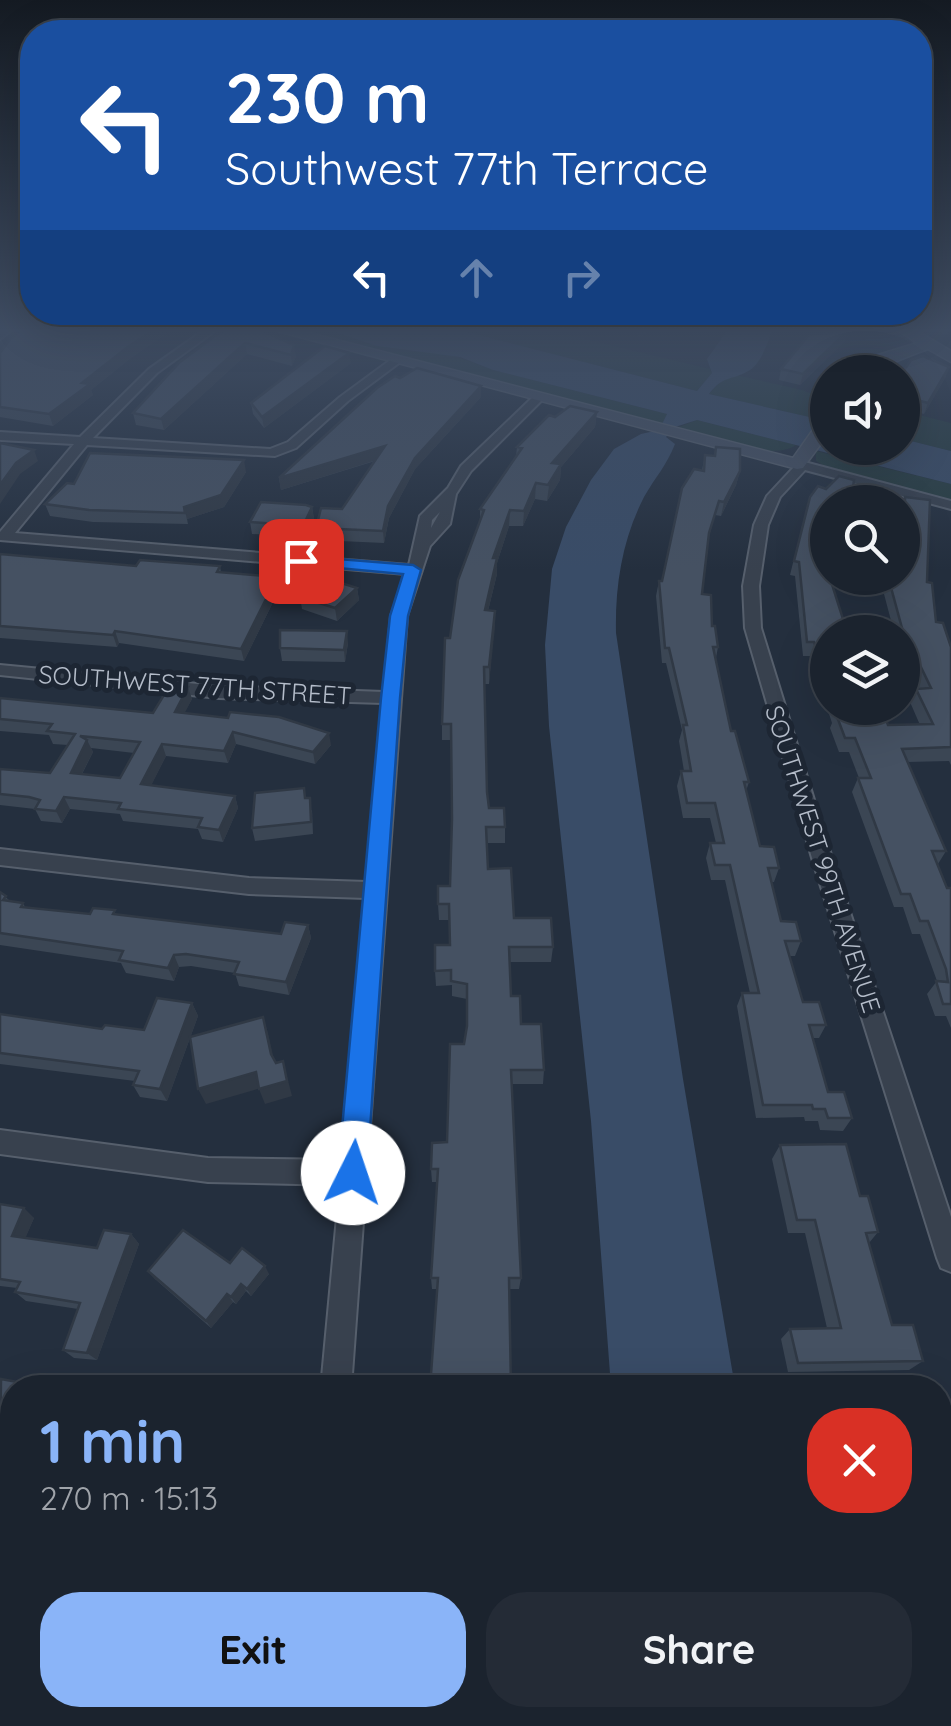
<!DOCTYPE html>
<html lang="en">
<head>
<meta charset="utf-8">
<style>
	body { margin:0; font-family:Quicksand,sans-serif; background:#242b36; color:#f1f3f6; height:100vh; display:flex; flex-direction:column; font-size:38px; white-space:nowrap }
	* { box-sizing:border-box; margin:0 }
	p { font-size:32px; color:#a0a4aa }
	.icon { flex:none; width:55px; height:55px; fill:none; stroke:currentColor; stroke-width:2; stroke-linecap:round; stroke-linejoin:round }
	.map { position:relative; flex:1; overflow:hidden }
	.panel { position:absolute; left:0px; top:1375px; width:952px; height:352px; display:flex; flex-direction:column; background:#1b232e; border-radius:40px 40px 0 0; box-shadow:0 10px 40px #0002,0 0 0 2px #39404a }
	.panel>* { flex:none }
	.top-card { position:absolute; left:20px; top:20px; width:912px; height:305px; border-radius:40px; box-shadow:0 10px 40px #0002,0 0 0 2px #39404a; background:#1a4fa0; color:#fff; overflow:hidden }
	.fabs { position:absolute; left:810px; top:355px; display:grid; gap:20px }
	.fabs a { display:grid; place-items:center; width:110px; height:110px; border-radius:50%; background:#1b232e; box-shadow:0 10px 40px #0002,0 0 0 2px #39404a; font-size:50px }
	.pin { position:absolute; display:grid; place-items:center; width:85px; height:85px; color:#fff; margin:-42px; border-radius:20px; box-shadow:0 5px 15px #0006 }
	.me { position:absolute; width:110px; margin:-55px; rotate:4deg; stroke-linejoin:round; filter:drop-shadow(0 0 8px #0008) }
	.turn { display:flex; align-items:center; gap:35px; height:210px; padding:0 40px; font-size:45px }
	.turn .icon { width:130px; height:130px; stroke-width:2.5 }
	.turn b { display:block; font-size:70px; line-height:85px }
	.lanes { display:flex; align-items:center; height:95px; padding:0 40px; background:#0003; justify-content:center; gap:50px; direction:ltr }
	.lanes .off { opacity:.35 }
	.round { display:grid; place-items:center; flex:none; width:105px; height:105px; border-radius:40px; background:#242b36 }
	.overview { display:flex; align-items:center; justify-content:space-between; height:170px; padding:0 40px }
	h1 { font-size:60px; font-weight:700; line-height:75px; color:#8ab4f8 }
	.primary-button { display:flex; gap:20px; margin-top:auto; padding:20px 40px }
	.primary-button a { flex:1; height:115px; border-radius:40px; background:#8ab4f8; color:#111; font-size:40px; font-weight:700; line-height:115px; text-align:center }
	.primary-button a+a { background:#242b36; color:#f1f3f6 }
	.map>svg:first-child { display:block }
	.green { fill:#263c3f }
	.water { fill:#394c67 }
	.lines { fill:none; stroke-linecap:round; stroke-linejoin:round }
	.street-casing { stroke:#565f6c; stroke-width:4 }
	.secondary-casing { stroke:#565f6c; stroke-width:3 }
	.street { fill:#38414e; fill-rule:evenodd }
	.secondary { fill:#465061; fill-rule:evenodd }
	.wall { fill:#3b4654; fill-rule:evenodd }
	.shaded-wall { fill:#303945 }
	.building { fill:#455162; stroke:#303945; stroke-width:2.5; fill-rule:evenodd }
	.route { fill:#1a73e8; stroke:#114b97; stroke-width:2.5 }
	.labels { text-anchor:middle; stroke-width:10; stroke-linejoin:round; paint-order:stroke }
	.street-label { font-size:25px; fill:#b4bcc9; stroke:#1d2633 }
</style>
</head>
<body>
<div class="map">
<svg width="951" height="1726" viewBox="0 0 951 1726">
	<rect width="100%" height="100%" fill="#242f3e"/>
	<g class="green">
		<path d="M286,328H324L377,346L452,355L493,370L667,414L662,424L634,418Z"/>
		<path d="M451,328H538L710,369L712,373L697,391Z"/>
		<path d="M736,375L802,390L827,400V410L817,419L709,394L725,377Z"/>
		<path d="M903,411L951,423V451L903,439Z"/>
		<path d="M697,420L796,445C770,463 706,435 676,428Z"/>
		<path d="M816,451L951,484V500L828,468L816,461Z"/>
	</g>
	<path class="water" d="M324,328H451L697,391L712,373L707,359L729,328H773C768,341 762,362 750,370C733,381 724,374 709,394L827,421L828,448H902L903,439L951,451V484L697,420L675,427L666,437L675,444C667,465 654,479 644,497C622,540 615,586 616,633L683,1079L735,1387H611L591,1121L549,726L545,645L552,569L566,527L591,480L614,449L641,434L659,430L667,414L493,370L460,357L377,346Z"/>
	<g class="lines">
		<defs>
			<g id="street">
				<path d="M3,328H14L0,339V330Z"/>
				<path d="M207,328H219L157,373L93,438L270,449L288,442L340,397L393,358L403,360L348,401L296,448L275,456L87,445L15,533L409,565L420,516L448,488L461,466L535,395L545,397L471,471L456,494L450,524L430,546L407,616L351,1388H321L340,1185L208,1182L0,1154V1130L208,1158L342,1160L366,898L249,894L0,865V849L249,878L367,882L383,703L219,698L0,675V665L219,686L384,692L391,616L406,574L0,540V532L74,444L0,440V432L80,437L149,369ZM440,512L431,528L432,520Z"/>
				<path d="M797,460L951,501V509L805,470L780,497L768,525L759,586L761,628L832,858L951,1217V1272L941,1268L937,1258L812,858L745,628L743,586L754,525L767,496L794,467L792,461Z"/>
				<path d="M0,1596L12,1600V1633L0,1630Z"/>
				<path d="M951,1653V1687L940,1690V1656Z"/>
				<path d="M260,1715H297L302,1726H265Z"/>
				<path d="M339,1715H431L426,1726H344Z"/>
			</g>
			<g id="secondary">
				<path d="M266,328H290L793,458L822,417L828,416V434L803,468L797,469Z"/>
				<path d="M895,328H912L951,351V362L928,349C906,356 876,372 858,372L878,355L917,343Z"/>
			</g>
		</defs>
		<use href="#street" class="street-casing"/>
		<use href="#secondary" class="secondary-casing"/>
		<use href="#street" class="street"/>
		<use href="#secondary" class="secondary"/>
	</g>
	<g class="wall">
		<path d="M25,328H175L132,357L91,390L93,395L53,426L0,417V353Z"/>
		<path d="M234,328H269V334L296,356L292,366L247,354L164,430L136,425L133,413Z"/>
		<path d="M823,328H843L838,332L847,331L844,342L800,385L779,380L781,369L829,333Z"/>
		<path d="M934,328H951L946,335Z"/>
		<path d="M351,363L264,428L253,414L251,403Z"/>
		<path d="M949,367L945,378L924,414L902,408V373Z"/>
		<path d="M481,397L415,469L389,518L384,543L318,540L316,528L342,509L375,461L281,490L279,478Z"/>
		<path d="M597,412L595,427L561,467L560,480L547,501L535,499L523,526H509L497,563V574L488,611H495L489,684H484L487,792L489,808L505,827V843H487L488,869L514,918L553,947L551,962H510L511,996L521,1024L544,1070L543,1084H512L521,1278L519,1289H432L431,1278L437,1182H432L431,1169L447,1142L467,1026V999L452,996V985L436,986L435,971L450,945L449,920H439L438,904L450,886L452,819L451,740H442V724L450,638L480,521V509L516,456L517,447L555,417Z"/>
		<path d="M716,447L740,471L736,485L721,516L715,515L708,540L702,594L718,647L716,658L731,731L749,782L746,791L760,846L779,868L774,882H771L781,921L801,941L795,956H790L803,1002L826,1025L819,1038H813L828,1092L852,1118L843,1131L820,1130L818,1121H805L804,1117L756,1118L737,1006L742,993H750L725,880H711L706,858L710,843H716L710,818H683L677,786L681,771H684L679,741L682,730L666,663H662L656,596L659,581H662L702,470L705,455H714Z"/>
		<path d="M246,472L224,507L187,519L188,524L93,522L50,516L45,504L74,484Z"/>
		<path d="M905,497L927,582L936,622L951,647V765L949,761L907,762L946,851L938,864L947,888H951V1028L946,1016H935L927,994L937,981L920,934H912L903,907H894L852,792L858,778H859L849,752H839L830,728L832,723L810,656H803L795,576L790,575L806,510L828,502V708H882L888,725H920L910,702L916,689H918L902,655V632H894L884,594L877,593L876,578H902V503Z"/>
		<path d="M312,507L314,519L305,537L252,534L250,522Z"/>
		<path d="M0,554L136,566H220L221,573L277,577L279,590L244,661L119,643L117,647L0,638Z"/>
		<path d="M357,588L359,600L337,621L302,609L300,597Z"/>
		<path d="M348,643L345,662L282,661L280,648Z"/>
		<path d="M188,687L192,699L184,713L331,745L315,764L236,744L228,763L166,756L151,785L235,796L238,808L223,842L202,839L198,829L123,821L120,814L70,809L62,823L41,821L35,809L0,805V769L50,773L68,745L53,744L49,735L0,731V698L153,713ZM91,748L134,753L120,778L82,774L93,752Z"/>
		<path d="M312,810L313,834L255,841L252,828Z"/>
		<path d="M0,892L10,901L23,903L25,907L90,914L118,915L281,934L308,925L311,938L289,995L239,986L235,973L191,966L179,967L174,981L126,973L121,963L0,945Z"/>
		<path d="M192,1003L198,1016L167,1101L140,1097L133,1085L135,1081L0,1064V1014L102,1029L144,1030Z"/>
		<path d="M780,1145L860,1196L878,1232L869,1243L892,1325L923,1361L909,1370L788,1372L781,1339L790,1329L827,1328L805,1233H788L772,1159Z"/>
		<path d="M0,1204L34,1218L25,1238L97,1248L131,1234L139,1244L97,1360L74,1358L63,1350L78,1309L26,1301L15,1292L17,1288L0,1286Z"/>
		<path d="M230,1263L269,1274L251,1296L246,1291L236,1304L233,1302L211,1328L155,1279L148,1271Z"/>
	</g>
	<g class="shaded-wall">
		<path d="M157,328H175L132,357L91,390L93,395L53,426L49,414L82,383L129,346Z"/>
		<path d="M638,328H657L637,338Z"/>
		<path d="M847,331L844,342L800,385L803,374Z"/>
		<path d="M245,343L247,354L164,430L161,419Z"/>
		<path d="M294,345L296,356L292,366L291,355Z"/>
		<path d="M349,353L351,363L264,428L262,417Z"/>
		<path d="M949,367L945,378L924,414L928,403Z"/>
		<path d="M481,386V397L415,469L389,518L384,543L383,531L388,506L415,458Z"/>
		<path d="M597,412L595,427L561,467L560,480L547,501L552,463Z"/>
		<path d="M385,446L386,457L281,490L279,478Z"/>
		<path d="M34,450L38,461L20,474L0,504V485L16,463Z"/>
		<path d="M244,460L246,472L224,507L187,519L188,524L184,507Z"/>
		<path d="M740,471L736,485L721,516L724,502Z"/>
		<path d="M536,483L535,499L523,526L524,511Z"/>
		<path d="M312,507L314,519L305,537L303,526Z"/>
		<path d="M510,510L509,526L497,563V574L484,627L485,610L493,558Z"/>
		<path d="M277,577L279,590L244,661L241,649Z"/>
		<path d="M357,588L359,600L337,621L335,608Z"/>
		<path d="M495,611V627L489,684V667Z"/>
		<path d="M115,631L119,643L117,647L113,635Z"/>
		<path d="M347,631L348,643L345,662L344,650Z"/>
		<path d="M188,687L192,699L179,724L175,712Z"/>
		<path d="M233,732L236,744L228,763L224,751Z"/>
		<path d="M329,733L331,745L315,764L313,752Z"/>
		<path d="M87,740L93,752L76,785L71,773Z"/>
		<path d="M162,744L166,756L146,796L141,784Z"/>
		<path d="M235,796L238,808L223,842L219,830Z"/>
		<path d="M64,797L70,809L62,823L56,811Z"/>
		<path d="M308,925L311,938L289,995L286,982Z"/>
		<path d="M174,955L179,967L174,981L168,968Z"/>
		<path d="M192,1003L198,1016L167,1101L160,1089Z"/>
		<path d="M263,1017L268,1033L276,1069L271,1054Z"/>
		<path d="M283,1061L292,1096L265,1104L259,1089Z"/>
		<path d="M256,1072L261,1088L206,1104L198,1089Z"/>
		<path d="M24,1208L34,1218L22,1246L12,1236Z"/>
		<path d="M131,1234L139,1244L97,1360L87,1353Z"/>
		<path d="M265,1266L269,1274L251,1296L247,1289Z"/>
		<path d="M241,1284L246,1291L236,1304L231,1297Z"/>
		<path d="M227,1294L233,1302L211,1328L206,1321Z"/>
	</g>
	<g class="building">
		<path d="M25,328H157L129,346L82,383L90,384L49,414L0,407V353L11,338Z"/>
		<path d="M234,328H262L260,330L294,345L291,355L245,343L161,419L133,413L180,362L219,333Z"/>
		<path d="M847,331L803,374L781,369L809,335Z"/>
		<path d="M325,346L349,353L262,417L251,403Z"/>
		<path d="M923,356L949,367L928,403L902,396V373L911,360Z"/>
		<path d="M417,368L481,386L415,458L388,506L383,531L316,528L321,508L342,509L385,446L279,478L377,388L395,376L400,378Z"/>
		<path d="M570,406L597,412L552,463L561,464L548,485L536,483L524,511L510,510L493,558H497L485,610L495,611L489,667H484L487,792L489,808H504L505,827H486L488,869L511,868L514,918H551L553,947H509L511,996H520L521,1024H541L544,1070H511L521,1278H509L511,1388H430L438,1278H431L438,1169H431L432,1143L447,1142L450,1044H464L467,1026V984L451,981V970L435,971V945H450L449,904H438V886H450L452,819L451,724H442L445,638H450L458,580L484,510L480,509L522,448L517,447L549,415L555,417Z"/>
		<path d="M0,443L34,450L16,463L0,485Z"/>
		<path d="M716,447L740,449V471L724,502L719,501L709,533L702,594L711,595L712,626H715L718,647H713L731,731H735L749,782H744L760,846L774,847L779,868H768L781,921L796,922L801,941H785L803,1002H819L826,1025H809L828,1092H844L852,1118H828L825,1109H813L812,1105H763L742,993H759L730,865H715L710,843H724L715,803H687L681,771H691L683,725H687L669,648H665L659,581H662L682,488L694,469L704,471L705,455L715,456Z"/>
		<path d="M90,453L244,460L221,495L184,507L185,513L89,510L45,504L67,483L74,484Z"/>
		<path d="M839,476L854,480L851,502H828L826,565L828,578H830L843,619H847L853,632H828V681L814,642H807L799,562L794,561L810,497L818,486L826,489Z"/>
		<path d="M905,497L930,500L927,582L932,583L936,622L943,623L951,647V747L902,749L946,851H932L947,888H951V1004H943L936,981L948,982L946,969L928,921H920L910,894H901L858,778H871L855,738H845L836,714H839L837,708H882L888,725L933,724L916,689L931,688L902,628L889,580L882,579V578H902V503H905Z"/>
		<path d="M878,499L901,502H878Z"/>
		<path d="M261,502L306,505L312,507L303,526L250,522Z"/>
		<path d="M0,554L136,566L140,560L220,566L217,572L277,577L241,649L115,631L113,635L0,626Z"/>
		<path d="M313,574L357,588L335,608L300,597L303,583Z"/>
		<path d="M280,630L347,631L344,650L280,648Z"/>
		<path d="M170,685L188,687L175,712L228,718L230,712L279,717L329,733L313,752L233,732L224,751L162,744L141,784L235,796L219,830L198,827L202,818L118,809L121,803L64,797L56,811L35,809L40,800L29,797L0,794V769L50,773L75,734L47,731L52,724L0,719V698L153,713ZM80,736L140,742L120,778L71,773L87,740Z"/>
		<path d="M304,788L305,798H310L311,822L252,828L255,793Z"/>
		<path d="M0,892L6,896L3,900L23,903L21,907L90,914L93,908L115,910L113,914L281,934L285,922L308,925L286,982L234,974L239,962L186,954L174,955L168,968L119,960L123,951L0,933Z"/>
		<path d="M157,998L192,1003L160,1089L133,1085L139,1071L0,1053V1014L102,1029L105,1025L144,1030Z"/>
		<path d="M263,1017L271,1054L276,1063L283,1061L287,1081L259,1089L256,1072L198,1089L190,1037Z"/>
		<path d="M846,1144L860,1196H868L878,1232L866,1233L892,1325H913L923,1361L798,1363L790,1329L841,1328L815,1220H797L780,1145Z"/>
		<path d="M0,1204L24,1208L12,1236L97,1248L104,1230L131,1234L87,1353L63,1350L80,1303L15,1292L20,1282L0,1279Z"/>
		<path d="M183,1230L230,1263L242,1248L265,1266L247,1289L241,1284L231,1297L227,1294L206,1321L148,1271Z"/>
		<path d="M1,1379L50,1388H12V1475L8,1474L10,1468L0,1467Z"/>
		<path d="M940,1426L946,1428L940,1553Z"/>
	</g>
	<linearGradient id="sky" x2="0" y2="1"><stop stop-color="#141a22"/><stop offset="0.58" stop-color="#3f4d63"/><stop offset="1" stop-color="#3f4d63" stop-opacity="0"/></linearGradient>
	<rect width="951" height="570" fill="url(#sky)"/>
	<path class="route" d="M301,556L413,565L421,570L408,616L400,698L367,1173L363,1183L353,1187L342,1183L338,1173L381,698L390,616L403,574L295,564V557Z"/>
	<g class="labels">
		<g class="street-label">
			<text transform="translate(195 685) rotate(4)" y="9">SOUTHWEST 77TH STREET</text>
			<text transform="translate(823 859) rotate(72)" y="9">SOUTHWEST 99TH AVENUE</text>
		</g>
	</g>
</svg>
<div class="fabs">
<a><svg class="icon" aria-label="sound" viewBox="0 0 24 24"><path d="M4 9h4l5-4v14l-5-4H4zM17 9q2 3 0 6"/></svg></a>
<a><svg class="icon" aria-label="search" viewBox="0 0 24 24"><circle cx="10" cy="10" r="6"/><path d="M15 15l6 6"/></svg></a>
<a><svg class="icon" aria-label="layers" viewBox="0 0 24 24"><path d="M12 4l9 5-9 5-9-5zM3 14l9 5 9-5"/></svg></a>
</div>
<div class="pin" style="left:301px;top:561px;background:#d93025"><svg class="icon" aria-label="arrive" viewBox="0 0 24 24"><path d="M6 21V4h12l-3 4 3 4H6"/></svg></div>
<svg class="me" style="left:353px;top:1173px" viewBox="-20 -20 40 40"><circle r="19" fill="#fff"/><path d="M0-13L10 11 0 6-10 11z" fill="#1a73e8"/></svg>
<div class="top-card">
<div class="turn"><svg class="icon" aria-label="left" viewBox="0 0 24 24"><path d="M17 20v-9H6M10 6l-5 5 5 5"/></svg><div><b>230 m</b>Southwest 77th Terrace</div></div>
<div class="lanes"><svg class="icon" aria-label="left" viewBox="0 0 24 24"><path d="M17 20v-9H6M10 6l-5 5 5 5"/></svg><svg class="icon off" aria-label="ahead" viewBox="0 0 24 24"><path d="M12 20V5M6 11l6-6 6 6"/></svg><svg class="icon off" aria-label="right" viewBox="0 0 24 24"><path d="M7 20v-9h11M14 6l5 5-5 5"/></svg></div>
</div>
<section class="panel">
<div class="overview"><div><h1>1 min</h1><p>270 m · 15:13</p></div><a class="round" style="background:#d93025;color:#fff"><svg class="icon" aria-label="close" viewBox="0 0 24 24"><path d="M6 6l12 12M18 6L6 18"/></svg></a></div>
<div class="primary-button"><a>Exit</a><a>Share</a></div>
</section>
</div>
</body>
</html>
